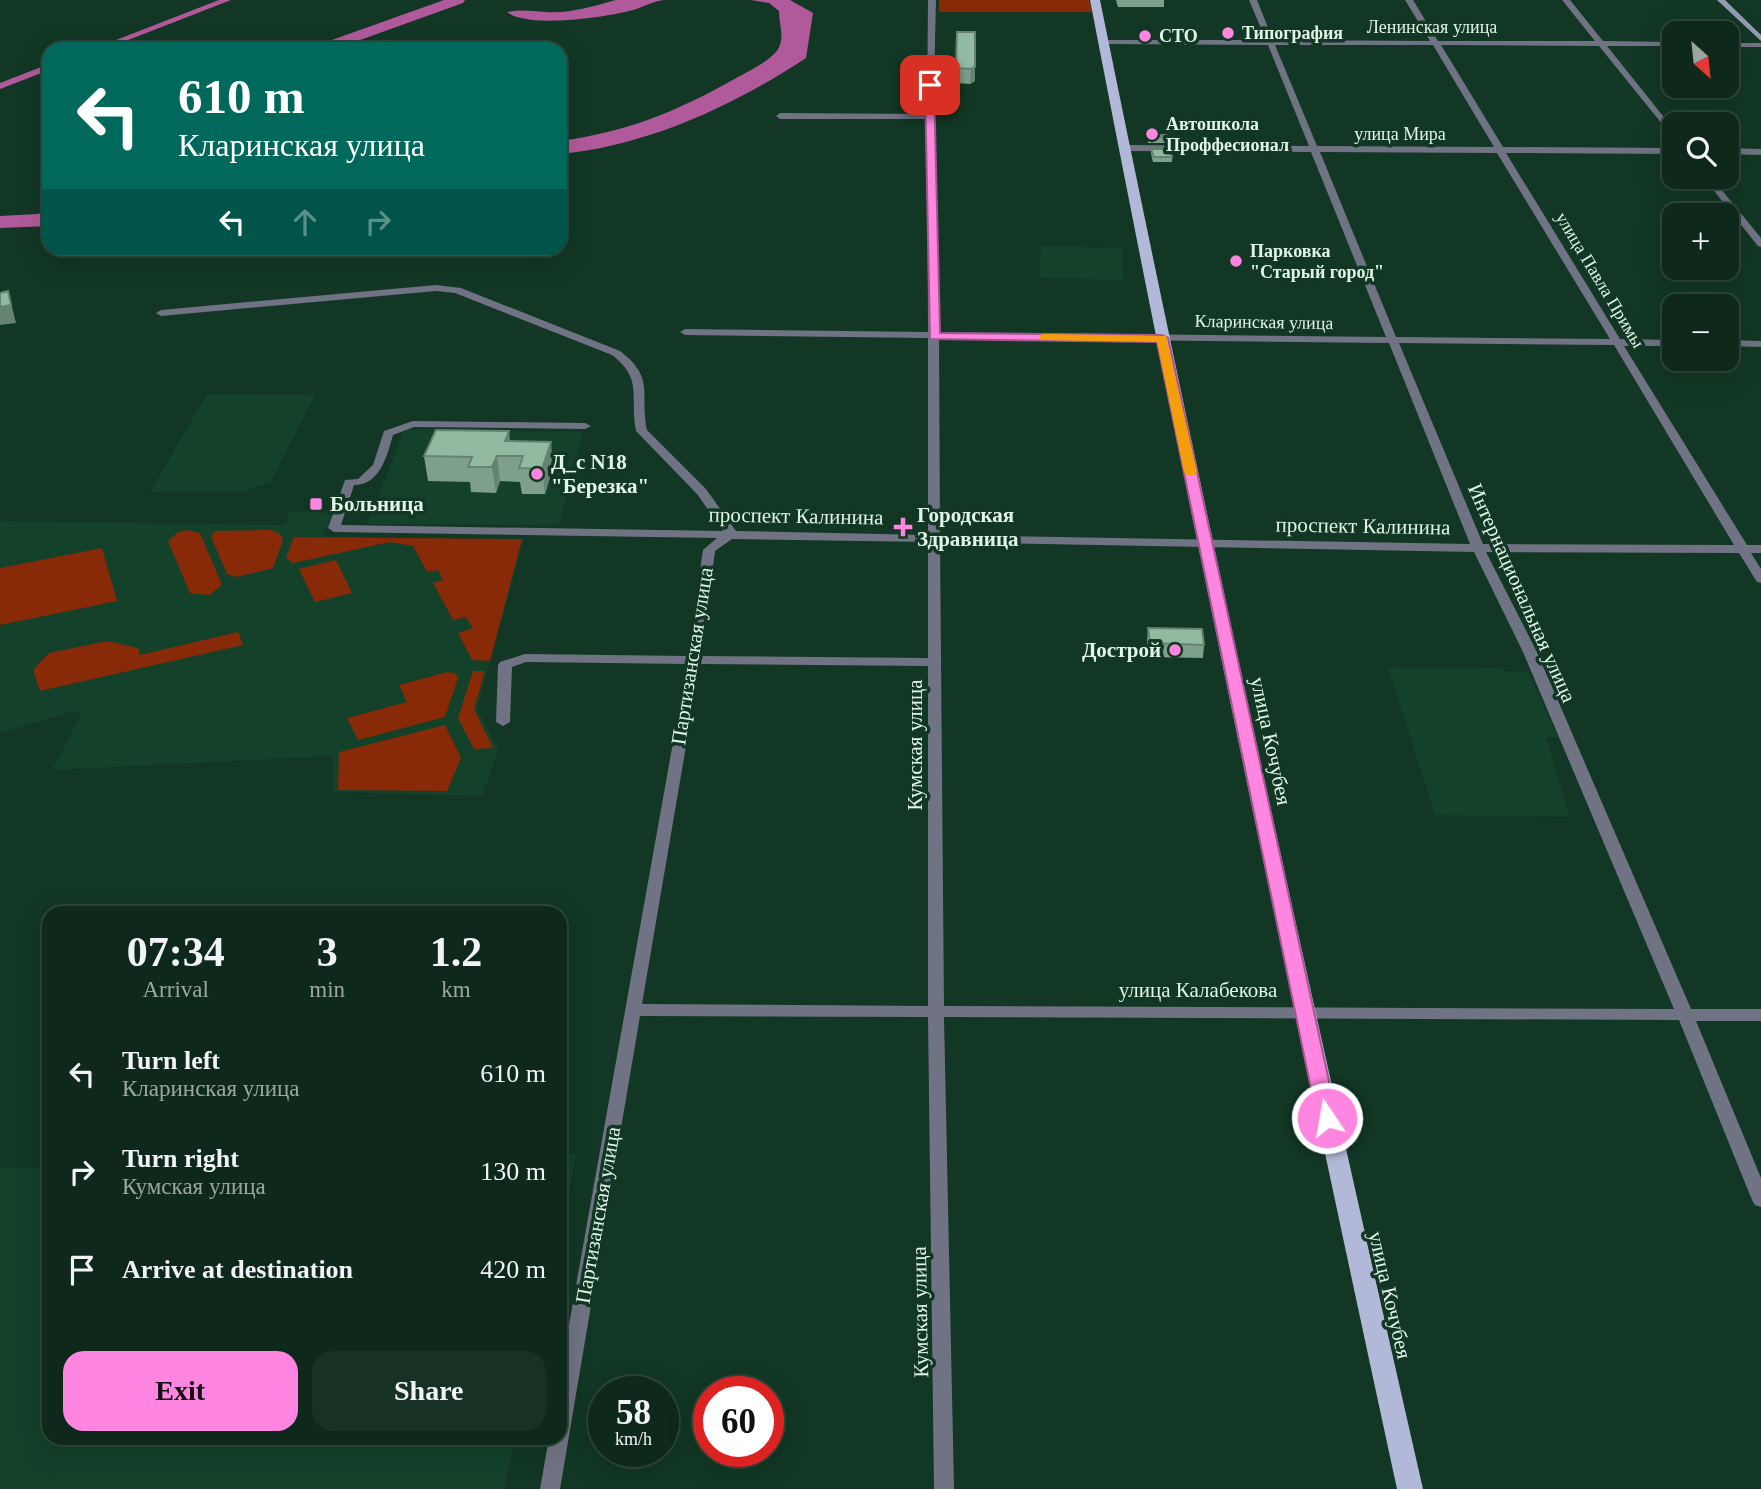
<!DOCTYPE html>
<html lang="en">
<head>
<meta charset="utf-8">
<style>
	body { margin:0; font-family:"Times New Roman",serif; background:#173124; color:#f1f3f6; height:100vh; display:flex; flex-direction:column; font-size:26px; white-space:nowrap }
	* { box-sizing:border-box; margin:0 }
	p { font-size:23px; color:#9ba6a3 }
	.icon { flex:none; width:38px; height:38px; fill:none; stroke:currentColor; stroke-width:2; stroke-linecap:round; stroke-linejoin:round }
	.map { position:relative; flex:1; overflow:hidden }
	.side { position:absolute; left:42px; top:906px; width:525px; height:539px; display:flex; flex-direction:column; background:#0e291b; border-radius:21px; box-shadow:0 7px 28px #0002,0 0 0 2px #2e453a }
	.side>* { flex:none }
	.top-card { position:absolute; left:42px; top:42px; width:525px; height:214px; border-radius:21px; box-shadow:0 7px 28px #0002,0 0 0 2px #2e453a; background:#00695c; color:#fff; overflow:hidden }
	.needle { width:46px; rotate:153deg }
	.fabs { position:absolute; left:1662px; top:21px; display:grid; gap:14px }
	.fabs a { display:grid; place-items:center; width:77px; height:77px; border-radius:14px; background:#0e291b; box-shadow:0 7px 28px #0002,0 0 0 2px #2e453a; font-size:35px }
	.speed { position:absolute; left:588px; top:1376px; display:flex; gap:14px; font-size:35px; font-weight:700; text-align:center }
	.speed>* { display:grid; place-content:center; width:91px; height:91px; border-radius:50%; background:#0e291b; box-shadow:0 7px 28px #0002,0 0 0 2px #2e453a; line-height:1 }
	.speed small { font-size:18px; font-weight:400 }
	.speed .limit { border:10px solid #d22; background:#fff; color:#111 }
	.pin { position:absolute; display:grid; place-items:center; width:60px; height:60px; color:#fff; margin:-30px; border-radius:14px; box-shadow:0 4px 10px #0006 }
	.me { position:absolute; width:77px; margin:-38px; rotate:348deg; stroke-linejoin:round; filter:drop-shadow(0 0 5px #0008) }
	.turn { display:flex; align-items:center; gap:24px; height:147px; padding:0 21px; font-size:32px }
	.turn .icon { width:91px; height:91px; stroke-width:2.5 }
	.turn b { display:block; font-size:49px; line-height:60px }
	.lanes { display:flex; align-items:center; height:66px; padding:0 21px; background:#0003; justify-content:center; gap:35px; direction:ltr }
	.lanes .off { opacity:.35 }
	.eta { display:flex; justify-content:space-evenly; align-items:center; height:119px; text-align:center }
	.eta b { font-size:42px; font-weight:600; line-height:49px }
	.primary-button { display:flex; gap:14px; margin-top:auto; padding:14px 21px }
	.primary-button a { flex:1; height:80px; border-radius:21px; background:#fe85e0; color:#111; font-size:28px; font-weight:600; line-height:80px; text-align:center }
	.primary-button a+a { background:#173124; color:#f1f3f6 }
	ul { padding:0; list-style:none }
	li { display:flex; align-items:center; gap:21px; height:98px; padding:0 21px }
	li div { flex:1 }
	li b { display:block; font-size:26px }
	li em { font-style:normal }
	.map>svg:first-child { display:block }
	.built { fill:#13412a }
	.green { fill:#882a07 }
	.water { fill:#b15a9b }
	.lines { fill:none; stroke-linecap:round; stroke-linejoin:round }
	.canal { fill:#b15a9b; fill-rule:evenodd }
	.river { fill:#b15a9b; fill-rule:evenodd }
	.street { fill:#707383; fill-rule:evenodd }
	.secondary { fill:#959ab3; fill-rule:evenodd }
	.primary { fill:#b2b8d8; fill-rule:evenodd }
	.wall { fill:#7ea08a }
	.shaded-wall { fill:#668271 }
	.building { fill:#92baa1; stroke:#668271; stroke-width:2 }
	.route { fill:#fe85e0; stroke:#a55692; stroke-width:2 }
	.slow { fill:#f59e0b }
	.poi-dot { fill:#fe85e0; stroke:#123724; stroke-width:2.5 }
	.labels { text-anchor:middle; stroke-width:7; stroke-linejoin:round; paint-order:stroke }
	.far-street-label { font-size:18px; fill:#e0f4e7; stroke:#123724 }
	.far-poi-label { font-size:18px; font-weight:bold; fill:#e0f4e7; stroke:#123724; text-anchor:start }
	.poi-label { font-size:21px; font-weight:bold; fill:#e0f4e7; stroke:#123724; text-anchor:start }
	.street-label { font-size:21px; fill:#e0f4e7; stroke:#123724 }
</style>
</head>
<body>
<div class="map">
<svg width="1761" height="1489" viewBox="0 0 1761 1489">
	<rect width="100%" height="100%" fill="#123724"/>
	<g class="built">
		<path d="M1041,246L1122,248L1123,280L1039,278Z"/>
		<path d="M207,394L315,395L271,482L243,492H150Z"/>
		<path d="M405,429L583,432L559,525L367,524Z"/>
		<path d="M290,512H322L332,515L323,536L524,540L477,709L499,750L482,796L333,792V756L52,770L82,713L74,711L0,733V521L284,525Z"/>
		<path d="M1388,667L1501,668L1503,671L1528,672L1558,737L1546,738L1570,817L1435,815Z"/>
		<path d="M577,1153L560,1232V1154Z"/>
		<path d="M49,1167V1438L515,1439L504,1489H0V1168Z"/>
	</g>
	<g class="green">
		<path d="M939,0H1089L1092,12H939Z"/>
		<path d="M187,530L200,533L222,585L209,595L190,593L168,541L178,532Z"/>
		<path d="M271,530L280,534L283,540L273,568L237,577L227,574L211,537L215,531Z"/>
		<path d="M294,537L522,539L490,661L472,660L458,633L473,628L466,617L453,620L433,583L443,580L438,570L427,572L413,546L390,542L293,563L286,558Z"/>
		<path d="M102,548L117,601L0,625V568Z"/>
		<path d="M336,560L352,593L315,602L299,569Z"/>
		<path d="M238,632L243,645L40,691L33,670L49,653L107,641L138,648L140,655Z"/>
		<path d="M473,671H485L474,709L493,748L474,749L458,718Z"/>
		<path d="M447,672L455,673L458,678L445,717L358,740L347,718L407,702L399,685Z"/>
		<path d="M445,725L461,758L447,791L338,790L339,752Z"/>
	</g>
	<g class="water">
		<path d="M616,0H665C653,1 644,7 633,10C608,17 527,29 507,12C522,9 531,11 545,12C568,14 594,6 616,0Z"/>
		<path d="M751,0H790L813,13L806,58C733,106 647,146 560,154V141C626,132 673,113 731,81C745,73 765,64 776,52C786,40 779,25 779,11L769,3Z"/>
		<path d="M49,209V226L0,228V216L38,214Z"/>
	</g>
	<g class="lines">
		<g class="canal">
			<path d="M219,0H231L105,49H93Z"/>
			<path d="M49,64V70L0,89V83Z"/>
		</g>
		<path class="river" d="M444,0H465L463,3L335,49H312L315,46Z"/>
		<g class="street">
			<path d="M928,0H936L934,85L939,332L1386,337L1311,152L1124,151L1120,148L1124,145L1309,146L1268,45L1105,44H1102V40H1266L1249,0H1257L1273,40L1430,41L1405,0H1413L1438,41H1595L1562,0H1570L1603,41L1675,42V46H1607L1675,131V140L1599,46L1441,45L1503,147L1675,148V154L1506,153L1620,339L1675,340V346H1624L1747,545H1761V553H1751L1761,569V583L1757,582L1739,553L1486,552L1537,652L1691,1009H1761V1021H1696L1761,1178V1207L1755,1205L1752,1200L1679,1020L944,1017L954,1489H934L928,1017L640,1016L560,1489H540L549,1438H560V1375L687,664L526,662L512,667L510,722L503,726L496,722L498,665L500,662L525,654L688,656L703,550L717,538L334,532L328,528L345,480L358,479L373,465L384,431L413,421L585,423L591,426L585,429L414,427L393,435C387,456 380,485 354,485L341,525L723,531L697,494L636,431C629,396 644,380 612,355L455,293L436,291L161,316L156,313L161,310L436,285L461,288L620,351C655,378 640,392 647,430L706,489L736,531L928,535V338L685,335L680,332L685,329L928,332L927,119H780L776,116L780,113L927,114ZM1275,45H1433L1494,147L1317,146ZM1320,152L1497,153L1610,339L1396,337ZM939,338L1389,343L1470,544L940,535ZM1399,343L1614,345L1734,545L1483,544ZM732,539L928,542V658L701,656L715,551ZM940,542L1474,552L1523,652L1674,1009L944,1006ZM700,664L928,666V1006L642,1004Z"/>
			<rect x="1727" y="43" width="34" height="4"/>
			<path d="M1727,148L1761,149V155L1727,154Z"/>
			<path d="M1703,177H1711L1761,238V247L1758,246Z"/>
			<path d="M1727,340L1761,341V347L1727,346Z"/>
		</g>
		<path class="secondary" d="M1717,0H1725L1761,35V41Z"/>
		<path class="primary" d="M1090,0H1100C1201,498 1310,994 1423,1489H1397C1290,994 1186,498 1090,0Z"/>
	</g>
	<g class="wall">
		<path d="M1116,0H1164V7H1118Z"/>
		<path d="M957,32H975V81L970,84L956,83Z"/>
		<path d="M1148,135L1168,137L1167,143H1148Z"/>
		<path d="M1151,149L1172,157V162H1153L1151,154Z"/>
		<path d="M510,441L553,467L545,494H522L520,482L500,481L496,493L471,492L470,482L428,481L424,456Z"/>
		<path d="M1148,628L1204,645L1203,658L1149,657L1147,642Z"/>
	</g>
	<g class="shaded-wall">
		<path d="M975,67V81L970,84L971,69Z"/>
		<path d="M8,291L16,323L0,325V307Z"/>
		<path d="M509,431L512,456L505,441Z"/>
		<path d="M551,442L553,467L545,494L542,469Z"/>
		<path d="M497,456L500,481L496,493L492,467Z"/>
	</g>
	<g class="building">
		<path d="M957,32H975V67L971,69L956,68Z"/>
		<path d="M1148,135H1167L1168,137H1148Z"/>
		<path d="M1151,149H1170L1172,157H1154Z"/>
		<path d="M8,291L11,305L0,307V293Z"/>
		<path d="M436,430L509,431L505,441L551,442L542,469L519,468L523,456H497L492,467H468L472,457L424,456Z"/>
		<path d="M1148,628L1202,629L1204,645L1150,643Z"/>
	</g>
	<path class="route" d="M930,82L934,85L940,333L1162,335L1168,338L1337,1118L1334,1123L1327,1125L1320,1123L1317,1118L1157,342L930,339L925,85Z"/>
	<path class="slow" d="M1044,334L1166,336L1197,472L1195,475H1186L1184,472L1157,342L1040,340V335Z"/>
	<g class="poi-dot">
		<circle cx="1228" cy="33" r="7"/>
		<circle cx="1145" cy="36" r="7"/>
		<circle cx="1152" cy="134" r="7"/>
		<circle cx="1236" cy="261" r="7"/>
		<circle cx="537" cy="474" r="7"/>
		<rect x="309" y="497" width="14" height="14" rx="3.5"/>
		<path d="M899.5 516.5h7v7h7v7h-7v7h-7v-7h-7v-7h7z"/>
		<circle cx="1175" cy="650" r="7"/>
	</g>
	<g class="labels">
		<g class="far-street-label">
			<text x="1432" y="33">Ленинская улица</text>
			<text x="1400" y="140">улица Мира</text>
			<text transform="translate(1600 280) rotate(59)" y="6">улица Павла Примы</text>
			<text transform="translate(1264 322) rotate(1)" y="6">Кларинская улица</text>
		</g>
		<g class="far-poi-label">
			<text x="1242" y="39">Типография</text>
			<text x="1159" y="42">СТО</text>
			<text x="1166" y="130">Автошкола<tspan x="1166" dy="21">Проффесионал</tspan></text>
			<text x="1250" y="257">Парковка<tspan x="1250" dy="21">"Старый город"</tspan></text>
		</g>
		<g class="poi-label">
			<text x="551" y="469">Д_с N18<tspan x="551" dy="24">"Березка"</tspan></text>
			<text x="330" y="511">Больница</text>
			<text x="917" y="522">Городская<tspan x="917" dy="24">Здравница</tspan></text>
			<text x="1161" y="657" text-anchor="end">Дострой</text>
		</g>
		<g class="street-label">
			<text transform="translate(796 516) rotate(1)" y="7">проспект Калинина</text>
			<text transform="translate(1363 526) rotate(1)" y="7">проспект Калинина</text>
			<text transform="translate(1522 593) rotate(66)" y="7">Интернациональная улица</text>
			<text transform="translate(692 656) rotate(-81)" y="7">Партизанская улица</text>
			<text transform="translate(1271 741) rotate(78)" y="7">улица Кочубея</text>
			<text transform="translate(915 745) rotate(-90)" y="7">Кумская улица</text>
			<text x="1198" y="997">улица Калабекова</text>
			<text transform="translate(598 1215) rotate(-80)" y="7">Партизанская улица</text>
			<text transform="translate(1390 1295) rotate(77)" y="7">улица Кочубея</text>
			<text transform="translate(920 1312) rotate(-91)" y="7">Кумская улица</text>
		</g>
	</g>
</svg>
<div class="fabs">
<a><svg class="needle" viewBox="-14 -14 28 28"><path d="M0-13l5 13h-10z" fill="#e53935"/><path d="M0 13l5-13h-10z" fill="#9ba6a3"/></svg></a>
<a><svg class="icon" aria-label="search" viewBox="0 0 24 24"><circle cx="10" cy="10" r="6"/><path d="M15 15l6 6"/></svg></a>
<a>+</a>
<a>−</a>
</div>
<div class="speed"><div>58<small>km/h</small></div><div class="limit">60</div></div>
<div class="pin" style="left:930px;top:85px;background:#d93025"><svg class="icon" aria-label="arrive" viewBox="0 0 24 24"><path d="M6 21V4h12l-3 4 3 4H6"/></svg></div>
<svg class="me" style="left:1327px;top:1118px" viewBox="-20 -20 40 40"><circle r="17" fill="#fe85e0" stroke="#fff" stroke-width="3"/><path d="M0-11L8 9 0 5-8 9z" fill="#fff"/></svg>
<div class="top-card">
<div class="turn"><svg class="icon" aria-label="left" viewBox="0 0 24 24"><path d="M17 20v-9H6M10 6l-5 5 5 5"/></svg><div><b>610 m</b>Кларинская улица</div></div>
<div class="lanes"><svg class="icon" aria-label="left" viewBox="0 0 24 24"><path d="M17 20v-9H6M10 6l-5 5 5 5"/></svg><svg class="icon off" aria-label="ahead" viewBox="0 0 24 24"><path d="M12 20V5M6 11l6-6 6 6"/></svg><svg class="icon off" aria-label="right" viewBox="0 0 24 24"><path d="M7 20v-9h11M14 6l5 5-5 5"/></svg></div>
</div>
<section class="side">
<div class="eta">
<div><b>07:34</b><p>Arrival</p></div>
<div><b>3</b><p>min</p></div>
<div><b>1.2</b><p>km</p></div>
</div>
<ul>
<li><svg class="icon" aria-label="left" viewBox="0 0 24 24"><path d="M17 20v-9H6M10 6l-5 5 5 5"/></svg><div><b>Turn left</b><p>Кларинская улица</p></div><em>610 m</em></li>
<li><svg class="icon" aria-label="right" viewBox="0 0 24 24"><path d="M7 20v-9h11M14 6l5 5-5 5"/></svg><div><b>Turn right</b><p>Кумская улица</p></div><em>130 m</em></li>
<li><svg class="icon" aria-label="arrive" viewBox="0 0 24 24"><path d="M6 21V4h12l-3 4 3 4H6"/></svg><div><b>Arrive at destination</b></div><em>420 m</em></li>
</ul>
<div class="primary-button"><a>Exit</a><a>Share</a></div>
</section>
</div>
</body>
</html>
